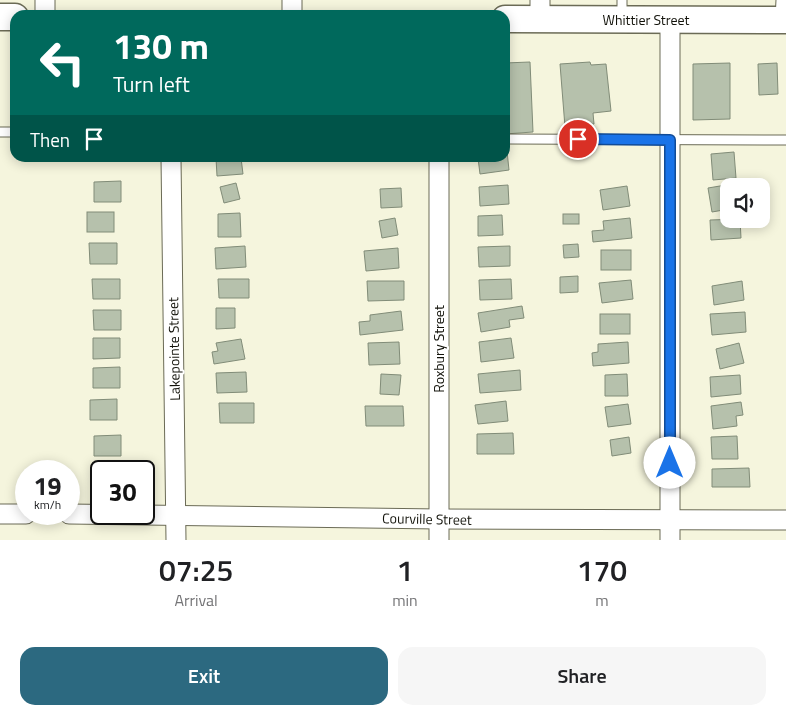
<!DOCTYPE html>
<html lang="en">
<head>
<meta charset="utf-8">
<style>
	body { margin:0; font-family:"Titillium Web",sans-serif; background:#f6f6f6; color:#202124; height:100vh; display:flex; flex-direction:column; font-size:19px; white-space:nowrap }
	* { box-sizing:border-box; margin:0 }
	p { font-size:16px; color:#757577 }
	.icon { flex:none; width:28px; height:28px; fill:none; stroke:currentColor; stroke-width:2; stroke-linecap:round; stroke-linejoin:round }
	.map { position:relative; height:540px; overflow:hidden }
	.drawer { display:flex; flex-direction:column; background:#fff; flex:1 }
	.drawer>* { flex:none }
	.banner { position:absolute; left:10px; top:10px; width:500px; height:152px; border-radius:15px; box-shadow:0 2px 12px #0003; background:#00695c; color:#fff; overflow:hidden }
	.controls { position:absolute; left:720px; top:178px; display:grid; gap:10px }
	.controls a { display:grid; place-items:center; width:50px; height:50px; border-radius:10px; background:#fff; box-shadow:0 2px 12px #0003; font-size:25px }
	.speed { position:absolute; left:15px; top:460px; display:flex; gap:10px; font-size:25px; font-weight:700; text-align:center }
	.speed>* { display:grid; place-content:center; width:65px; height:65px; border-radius:50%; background:#fff; box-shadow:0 2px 12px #0003; line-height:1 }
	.speed small { font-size:12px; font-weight:400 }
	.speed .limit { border:2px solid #111; border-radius:8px; background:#fff; color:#111 }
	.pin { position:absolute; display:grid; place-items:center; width:42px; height:42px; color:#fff; margin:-21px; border:2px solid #fff; border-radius:50%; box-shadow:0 1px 5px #0007 }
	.me { position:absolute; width:55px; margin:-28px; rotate:0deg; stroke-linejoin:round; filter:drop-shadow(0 0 4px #0008) }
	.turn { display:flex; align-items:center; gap:18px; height:105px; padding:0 20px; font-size:22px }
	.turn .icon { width:65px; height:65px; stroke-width:2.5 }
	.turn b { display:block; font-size:35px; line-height:42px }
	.then { display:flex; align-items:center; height:48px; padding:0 20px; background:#0003; gap:10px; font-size:19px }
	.eta { display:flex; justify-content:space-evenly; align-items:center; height:85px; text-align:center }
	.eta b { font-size:30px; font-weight:600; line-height:35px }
	.button { display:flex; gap:10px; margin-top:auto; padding:10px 20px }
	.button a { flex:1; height:58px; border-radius:15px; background:#2c6980; color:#fff; font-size:20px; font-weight:600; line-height:58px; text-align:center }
	.button a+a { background:#f6f6f6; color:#202124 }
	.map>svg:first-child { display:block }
	.building { fill:#b6c1ac; stroke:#818c78 }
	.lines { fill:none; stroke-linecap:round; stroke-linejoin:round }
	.lane-casing { stroke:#6b6b56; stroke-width:11 }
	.street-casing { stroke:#6b6b56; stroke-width:21 }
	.secondary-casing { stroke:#6b6b56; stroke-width:29 }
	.lane { stroke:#fff; stroke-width:9 }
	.street { stroke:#fff; stroke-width:19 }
	.secondary { stroke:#fff; stroke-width:26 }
	.route-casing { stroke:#114b97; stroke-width:12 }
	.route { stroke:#1a73e8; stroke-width:9 }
	.labels { text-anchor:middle; stroke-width:4; stroke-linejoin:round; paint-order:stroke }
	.street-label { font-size:14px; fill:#12120a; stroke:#fff }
</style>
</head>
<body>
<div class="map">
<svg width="786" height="540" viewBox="0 0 786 540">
	<rect width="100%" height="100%" fill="#f5f5dd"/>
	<g class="building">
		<path d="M530,62L533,132L505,134V63Z"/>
		<path d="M590,62L591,65L606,64L611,111L593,113L594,124L565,127L560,64Z"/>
		<path d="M730,63V119L693,120V64Z"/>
		<path d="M777,63L778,94L759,95L758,64Z"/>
		<path d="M505,151H507L509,170L480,174L478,158H505Z"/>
		<path d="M734,152L736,178L713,180L711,154Z"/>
		<path d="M216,158H241L243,174L217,176Z"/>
		<path d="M121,181V202H94V182Z"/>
		<path d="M236,183L240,199L224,203L220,187Z"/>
		<path d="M732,184L729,186V209L712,212L708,188Z"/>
		<path d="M508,185L509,204L480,206L479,187Z"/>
		<path d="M627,186L630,206L603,210L600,190Z"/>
		<path d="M401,188L402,207L381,208L380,189Z"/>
		<rect x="87" y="212" width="27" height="20"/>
		<path d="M240,213L241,237H218V214Z"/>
		<rect x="563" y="214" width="16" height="10"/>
		<path d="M502,215L503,235L478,236V216Z"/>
		<path d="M395,218L398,235L382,238L379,221Z"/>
		<path d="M630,218L632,238L593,242L592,231L604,230L603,221Z"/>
		<path d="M740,219L741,238L711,240L710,220Z"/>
		<path d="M89,243H117V264H90Z"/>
		<path d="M578,244L579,257L564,258L563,245Z"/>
		<path d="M245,246L246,267L216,269L215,248Z"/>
		<path d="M510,246V266L479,267L478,247Z"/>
		<path d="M398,248L399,268L366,271L364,251Z"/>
		<rect x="601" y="250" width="30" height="20"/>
		<path d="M578,276V292L560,293V277Z"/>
		<path d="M92,279H120V299H93Z"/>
		<path d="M218,279H249V298H219Z"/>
		<path d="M511,279L512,299L480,300L479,280Z"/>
		<path d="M631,280L633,299L602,303L599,283Z"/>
		<path d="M367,281H404V300L368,301Z"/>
		<path d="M742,281L744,300L714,305L712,286Z"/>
		<path d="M522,306L524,318L509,320L510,327L481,332L478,313Z"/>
		<path d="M216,308H235V328L216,329Z"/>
		<path d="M93,310H121V330H94Z"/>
		<path d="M401,311L403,330L360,335L359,322L370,321V315Z"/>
		<path d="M745,312L746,332L712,335L710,314Z"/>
		<rect x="600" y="314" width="30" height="20"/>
		<path d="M93,338H120V358L93,359Z"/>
		<path d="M511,338L514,358L481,362L479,342Z"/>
		<path d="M241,339L245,359L214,364L212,352L218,351L216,343Z"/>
		<path d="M399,342L400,364L369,365L368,343Z"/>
		<path d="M628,342L629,363L593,366L592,353L598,352V344Z"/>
		<path d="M739,343L744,363L720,369L716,349Z"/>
		<path d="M120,367V388H93V368Z"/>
		<path d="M520,370L521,390L480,393L478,374Z"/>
		<path d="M246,372L247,392L217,393L216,373Z"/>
		<path d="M381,374L401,375L399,395L380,394Z"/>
		<path d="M627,374L628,396H605V375Z"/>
		<path d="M740,375L741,394L711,397L710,377Z"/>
		<path d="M117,399V420H90V400Z"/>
		<path d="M506,401L508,421L478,424L475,405Z"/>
		<path d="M741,402L743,415L736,416L737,426L713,429L711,406Z"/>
		<path d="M219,403H254V423H220Z"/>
		<path d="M628,404L631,424L608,427L605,407Z"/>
		<path d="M365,406H403L404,426H366Z"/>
		<path d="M513,433L514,454H477V434Z"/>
		<path d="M121,435V456H94V436Z"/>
		<path d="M737,436L738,459H712L711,437Z"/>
		<path d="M629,437L631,453L612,456L610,440Z"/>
		<path d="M749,468L750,487H712V469Z"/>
	</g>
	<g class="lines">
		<defs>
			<g id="lane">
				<path d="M622,0V17"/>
				<path d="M0,132H15"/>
				<path d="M505,139L786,140"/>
			</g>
			<g id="street">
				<path d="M45,15V0"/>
				<path d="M292,15V0"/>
				<path d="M540,19V0"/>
				<path d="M670,20V540"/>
				<path d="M785,20L786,0"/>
				<path d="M171,158L176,540"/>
				<path d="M0,514H26"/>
				<path d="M69,514L439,519L786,520"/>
				<path d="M439,540V158"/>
			</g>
			<g id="secondary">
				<path d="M0,17H15"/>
				<path d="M505,19L786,20"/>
			</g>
		</defs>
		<use href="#lane" class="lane-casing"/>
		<use href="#street" class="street-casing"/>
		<use href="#secondary" class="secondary-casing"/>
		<use href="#lane" class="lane"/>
		<use href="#street" class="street"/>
		<use href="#secondary" class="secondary"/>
	</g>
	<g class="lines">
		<defs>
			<path id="route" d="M578,139L670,140V463"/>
		</defs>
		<use href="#route" class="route-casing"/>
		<use href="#route" class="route"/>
	</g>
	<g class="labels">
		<g class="street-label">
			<text x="646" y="25">Whittier Street</text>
			<text transform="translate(174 349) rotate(-91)" y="5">Lakepointe Street</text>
			<text transform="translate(439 349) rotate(-90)" y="5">Roxbury Street</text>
			<text transform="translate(427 519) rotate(1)" y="5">Courville Street</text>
		</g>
	</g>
</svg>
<div class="controls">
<a><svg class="icon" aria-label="sound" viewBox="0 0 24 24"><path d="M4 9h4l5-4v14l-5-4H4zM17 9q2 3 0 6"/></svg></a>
</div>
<div class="speed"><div>19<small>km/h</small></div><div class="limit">30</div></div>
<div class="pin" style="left:578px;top:139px;background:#d93025"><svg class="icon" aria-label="arrive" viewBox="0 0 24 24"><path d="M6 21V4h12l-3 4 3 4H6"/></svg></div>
<svg class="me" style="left:670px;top:463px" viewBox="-20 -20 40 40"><circle r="19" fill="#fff"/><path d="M0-13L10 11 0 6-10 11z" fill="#1a73e8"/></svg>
<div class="banner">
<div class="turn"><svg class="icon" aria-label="left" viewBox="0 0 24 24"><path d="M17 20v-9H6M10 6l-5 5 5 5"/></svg><div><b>130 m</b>Turn left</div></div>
<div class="then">Then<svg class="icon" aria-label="arrive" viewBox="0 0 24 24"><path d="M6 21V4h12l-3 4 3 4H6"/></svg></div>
</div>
</div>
<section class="drawer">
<div class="eta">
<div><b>07:25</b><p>Arrival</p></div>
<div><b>1</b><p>min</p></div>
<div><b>170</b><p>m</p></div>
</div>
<div class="button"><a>Exit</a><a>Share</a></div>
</section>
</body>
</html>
